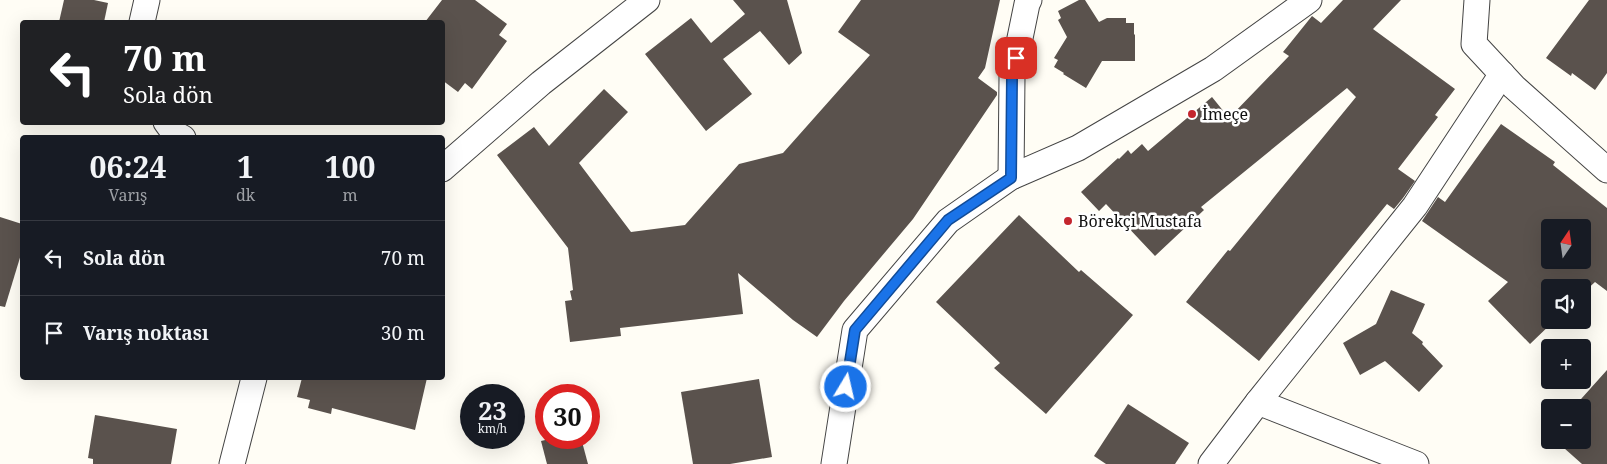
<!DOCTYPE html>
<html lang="tr">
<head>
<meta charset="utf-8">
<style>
	body { margin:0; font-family:"Noto Serif",serif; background:#242831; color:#f1f3f6; height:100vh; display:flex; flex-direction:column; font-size:19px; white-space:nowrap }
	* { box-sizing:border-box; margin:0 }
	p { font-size:16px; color:#9ea1a6 }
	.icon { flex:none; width:28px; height:28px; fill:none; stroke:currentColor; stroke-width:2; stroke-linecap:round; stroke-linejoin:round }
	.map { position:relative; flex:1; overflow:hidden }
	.side { position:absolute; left:20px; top:135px; width:425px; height:245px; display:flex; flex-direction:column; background:#171b24; border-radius:5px; box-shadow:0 5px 20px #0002 }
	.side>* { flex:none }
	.hud { position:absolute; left:20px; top:20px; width:425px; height:105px; border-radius:5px; box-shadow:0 5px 20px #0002; background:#202124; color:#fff; overflow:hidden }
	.needle { width:32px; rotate:13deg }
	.buttons { position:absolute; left:1541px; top:219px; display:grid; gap:10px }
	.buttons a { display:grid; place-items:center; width:50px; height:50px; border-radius:5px; background:#171b24; box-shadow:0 5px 20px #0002; font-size:25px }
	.speed { position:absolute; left:460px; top:384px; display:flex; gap:10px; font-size:25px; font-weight:700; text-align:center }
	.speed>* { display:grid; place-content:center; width:65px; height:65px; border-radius:50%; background:#171b24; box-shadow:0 5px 20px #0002; line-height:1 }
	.speed small { font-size:12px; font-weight:400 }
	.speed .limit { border:8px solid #d22; background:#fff; color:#111 }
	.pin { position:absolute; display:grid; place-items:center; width:42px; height:42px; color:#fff; margin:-21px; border-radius:10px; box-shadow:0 2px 8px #0006 }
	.me { position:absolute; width:55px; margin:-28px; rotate:9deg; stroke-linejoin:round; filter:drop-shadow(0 0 4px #0008) }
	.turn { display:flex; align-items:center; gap:18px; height:105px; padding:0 20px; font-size:22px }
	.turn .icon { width:65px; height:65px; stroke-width:2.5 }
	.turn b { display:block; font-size:35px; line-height:42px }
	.eta { display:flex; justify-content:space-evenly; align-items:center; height:85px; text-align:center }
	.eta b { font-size:30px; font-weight:700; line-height:35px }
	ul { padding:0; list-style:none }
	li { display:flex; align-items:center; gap:15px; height:75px; padding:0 20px; border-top:1px solid #363941 }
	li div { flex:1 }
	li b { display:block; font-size:19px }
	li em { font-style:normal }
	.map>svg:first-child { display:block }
	.building { fill:#5a524d; fill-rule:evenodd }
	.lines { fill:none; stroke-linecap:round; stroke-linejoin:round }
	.street-casing { stroke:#444; stroke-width:27 }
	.street { stroke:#fff; stroke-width:25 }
	.route-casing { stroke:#114b97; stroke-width:12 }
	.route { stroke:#1a73e8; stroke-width:9 }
	.poi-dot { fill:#c4262e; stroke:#fff; stroke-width:2 }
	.labels { text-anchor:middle; stroke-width:5; stroke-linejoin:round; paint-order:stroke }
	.poi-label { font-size:16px; fill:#111; stroke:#fff; text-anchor:start }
</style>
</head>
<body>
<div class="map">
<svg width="1607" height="464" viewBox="0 0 1607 464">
	<rect width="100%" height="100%" fill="#fffdf5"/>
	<g class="building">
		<path d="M64,0H94L108,3L104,22H59Z"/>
		<path d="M442,0H475L507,24L499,35L507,41L472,89L465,83L458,92L442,80V22H425Z"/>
		<path d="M733,0H787L802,53L789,65L760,31L723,59L752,94L706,131L645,54L691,18L711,43L745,14Z"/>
		<path d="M861,0H1000L985,68L978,78L997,92V95L913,219L844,301L817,337L793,320L738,273L743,314L620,328L621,336L570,342L565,301L572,300L570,291L573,290L568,248L497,155L534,127L549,146L604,89L628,112L579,163L631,232L685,225L739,164L783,153L870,55L838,32Z"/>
		<path d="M1079,0H1085L1099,22L1107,18H1126V23H1134V35L1135,34V61H1102L1086,88L1063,74L1064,73L1054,67L1058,60L1054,58L1067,37L1058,20L1061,18L1058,11Z"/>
		<path d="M1343,0H1401L1373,29L1455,89L1435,115L1438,117L1398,169L1415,181L1403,198L1394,209L1387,204L1259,361L1186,302L1228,250L1230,251L1356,97L1347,88L1201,207L1204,210L1155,256L1106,204L1099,211L1081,192L1118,158L1119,159L1128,150L1131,154L1142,144L1148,151L1212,97L1229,118L1289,56L1283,52L1312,16L1321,23Z"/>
		<path d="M1589,0H1607V73L1595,90L1572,73L1571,76L1546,58Z"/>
		<path d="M1501,124L1555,162L1553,165L1607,208V291L1595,282L1582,294V288H1550V320H1555L1530,344L1488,301L1508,282L1422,221L1438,197L1445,202ZM1550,228H1582V260H1550Z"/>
		<path d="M1019,215L1079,272L1081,270L1133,315L1046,414L994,368L1000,363L936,302Z"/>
		<path d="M0,217L22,224V251L5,307L0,306Z"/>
		<path d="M1391,290L1425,304L1412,333L1423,342L1422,344L1443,366L1419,392L1385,361L1360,375L1343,343L1376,324Z"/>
		<path d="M1607,370V464H1582L1555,440H1582V408H1573Z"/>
		<path d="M302,378H427L415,430L332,408L331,414L308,408L310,400L297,397Z"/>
		<path d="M759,379L772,457L730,464H693L681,392Z"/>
		<path d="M1128,404L1189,443L1175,464H1106L1094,456Z"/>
		<path d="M95,415L177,429L171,464H93V459L88,458Z"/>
		<path d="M554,438H581L588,464H547L541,441Z"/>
	</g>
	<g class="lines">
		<defs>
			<g id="street">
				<path d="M1477,0L1474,44L1514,87L1607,170"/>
				<path d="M142,22L147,0"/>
				<path d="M166,122L174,133L183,138"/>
				<path d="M442,169L541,83L647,0"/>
				<path d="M1011,177L1012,77L1027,4L1029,0"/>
				<path d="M1258,402L1416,464"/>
				<path d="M232,464L254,378"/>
				<path d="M834,464L855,330L948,221L1011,177L1078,148L1213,69L1309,0"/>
				<path d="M1211,464L1258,402L1415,206L1502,74"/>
			</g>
		</defs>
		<use href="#street" class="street-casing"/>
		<use href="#street" class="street"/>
	</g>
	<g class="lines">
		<defs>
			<path id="route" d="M846,387L855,330L948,220L1011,178L1012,77L1016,58"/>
		</defs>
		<use href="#route" class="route-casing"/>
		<use href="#route" class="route"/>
	</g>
	<g class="poi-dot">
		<circle cx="1192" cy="114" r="5"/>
		<circle cx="1068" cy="221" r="5"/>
	</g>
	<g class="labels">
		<g class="poi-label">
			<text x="1202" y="120">İmeçe</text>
			<text x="1078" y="227">Börekçi Mustafa</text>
		</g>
	</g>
</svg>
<div class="buttons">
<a><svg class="needle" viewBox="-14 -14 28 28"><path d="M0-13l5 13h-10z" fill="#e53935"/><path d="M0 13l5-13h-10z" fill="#9ea1a6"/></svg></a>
<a><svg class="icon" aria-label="sound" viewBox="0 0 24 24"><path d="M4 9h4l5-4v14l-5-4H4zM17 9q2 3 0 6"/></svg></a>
<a>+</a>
<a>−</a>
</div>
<div class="speed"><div>23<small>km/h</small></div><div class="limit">30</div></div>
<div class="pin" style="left:1016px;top:58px;background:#d93025"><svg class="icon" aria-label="arrive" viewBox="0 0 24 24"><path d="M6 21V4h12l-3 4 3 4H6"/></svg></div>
<svg class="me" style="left:846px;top:387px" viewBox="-20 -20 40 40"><circle r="17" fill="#1a73e8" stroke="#fff" stroke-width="3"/><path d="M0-11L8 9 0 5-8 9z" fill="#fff"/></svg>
<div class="hud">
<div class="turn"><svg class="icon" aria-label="left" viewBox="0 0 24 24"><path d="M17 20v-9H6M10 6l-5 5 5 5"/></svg><div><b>70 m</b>Sola dön</div></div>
</div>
<section class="side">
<div class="eta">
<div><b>06:24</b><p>Varış</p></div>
<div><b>1</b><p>dk</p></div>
<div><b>100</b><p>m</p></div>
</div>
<ul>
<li><svg class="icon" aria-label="left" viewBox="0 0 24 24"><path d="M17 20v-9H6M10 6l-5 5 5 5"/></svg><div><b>Sola dön</b></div><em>70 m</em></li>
<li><svg class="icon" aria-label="arrive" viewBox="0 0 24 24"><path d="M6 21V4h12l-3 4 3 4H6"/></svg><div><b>Varış noktası</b></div><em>30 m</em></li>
</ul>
</section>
</div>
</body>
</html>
